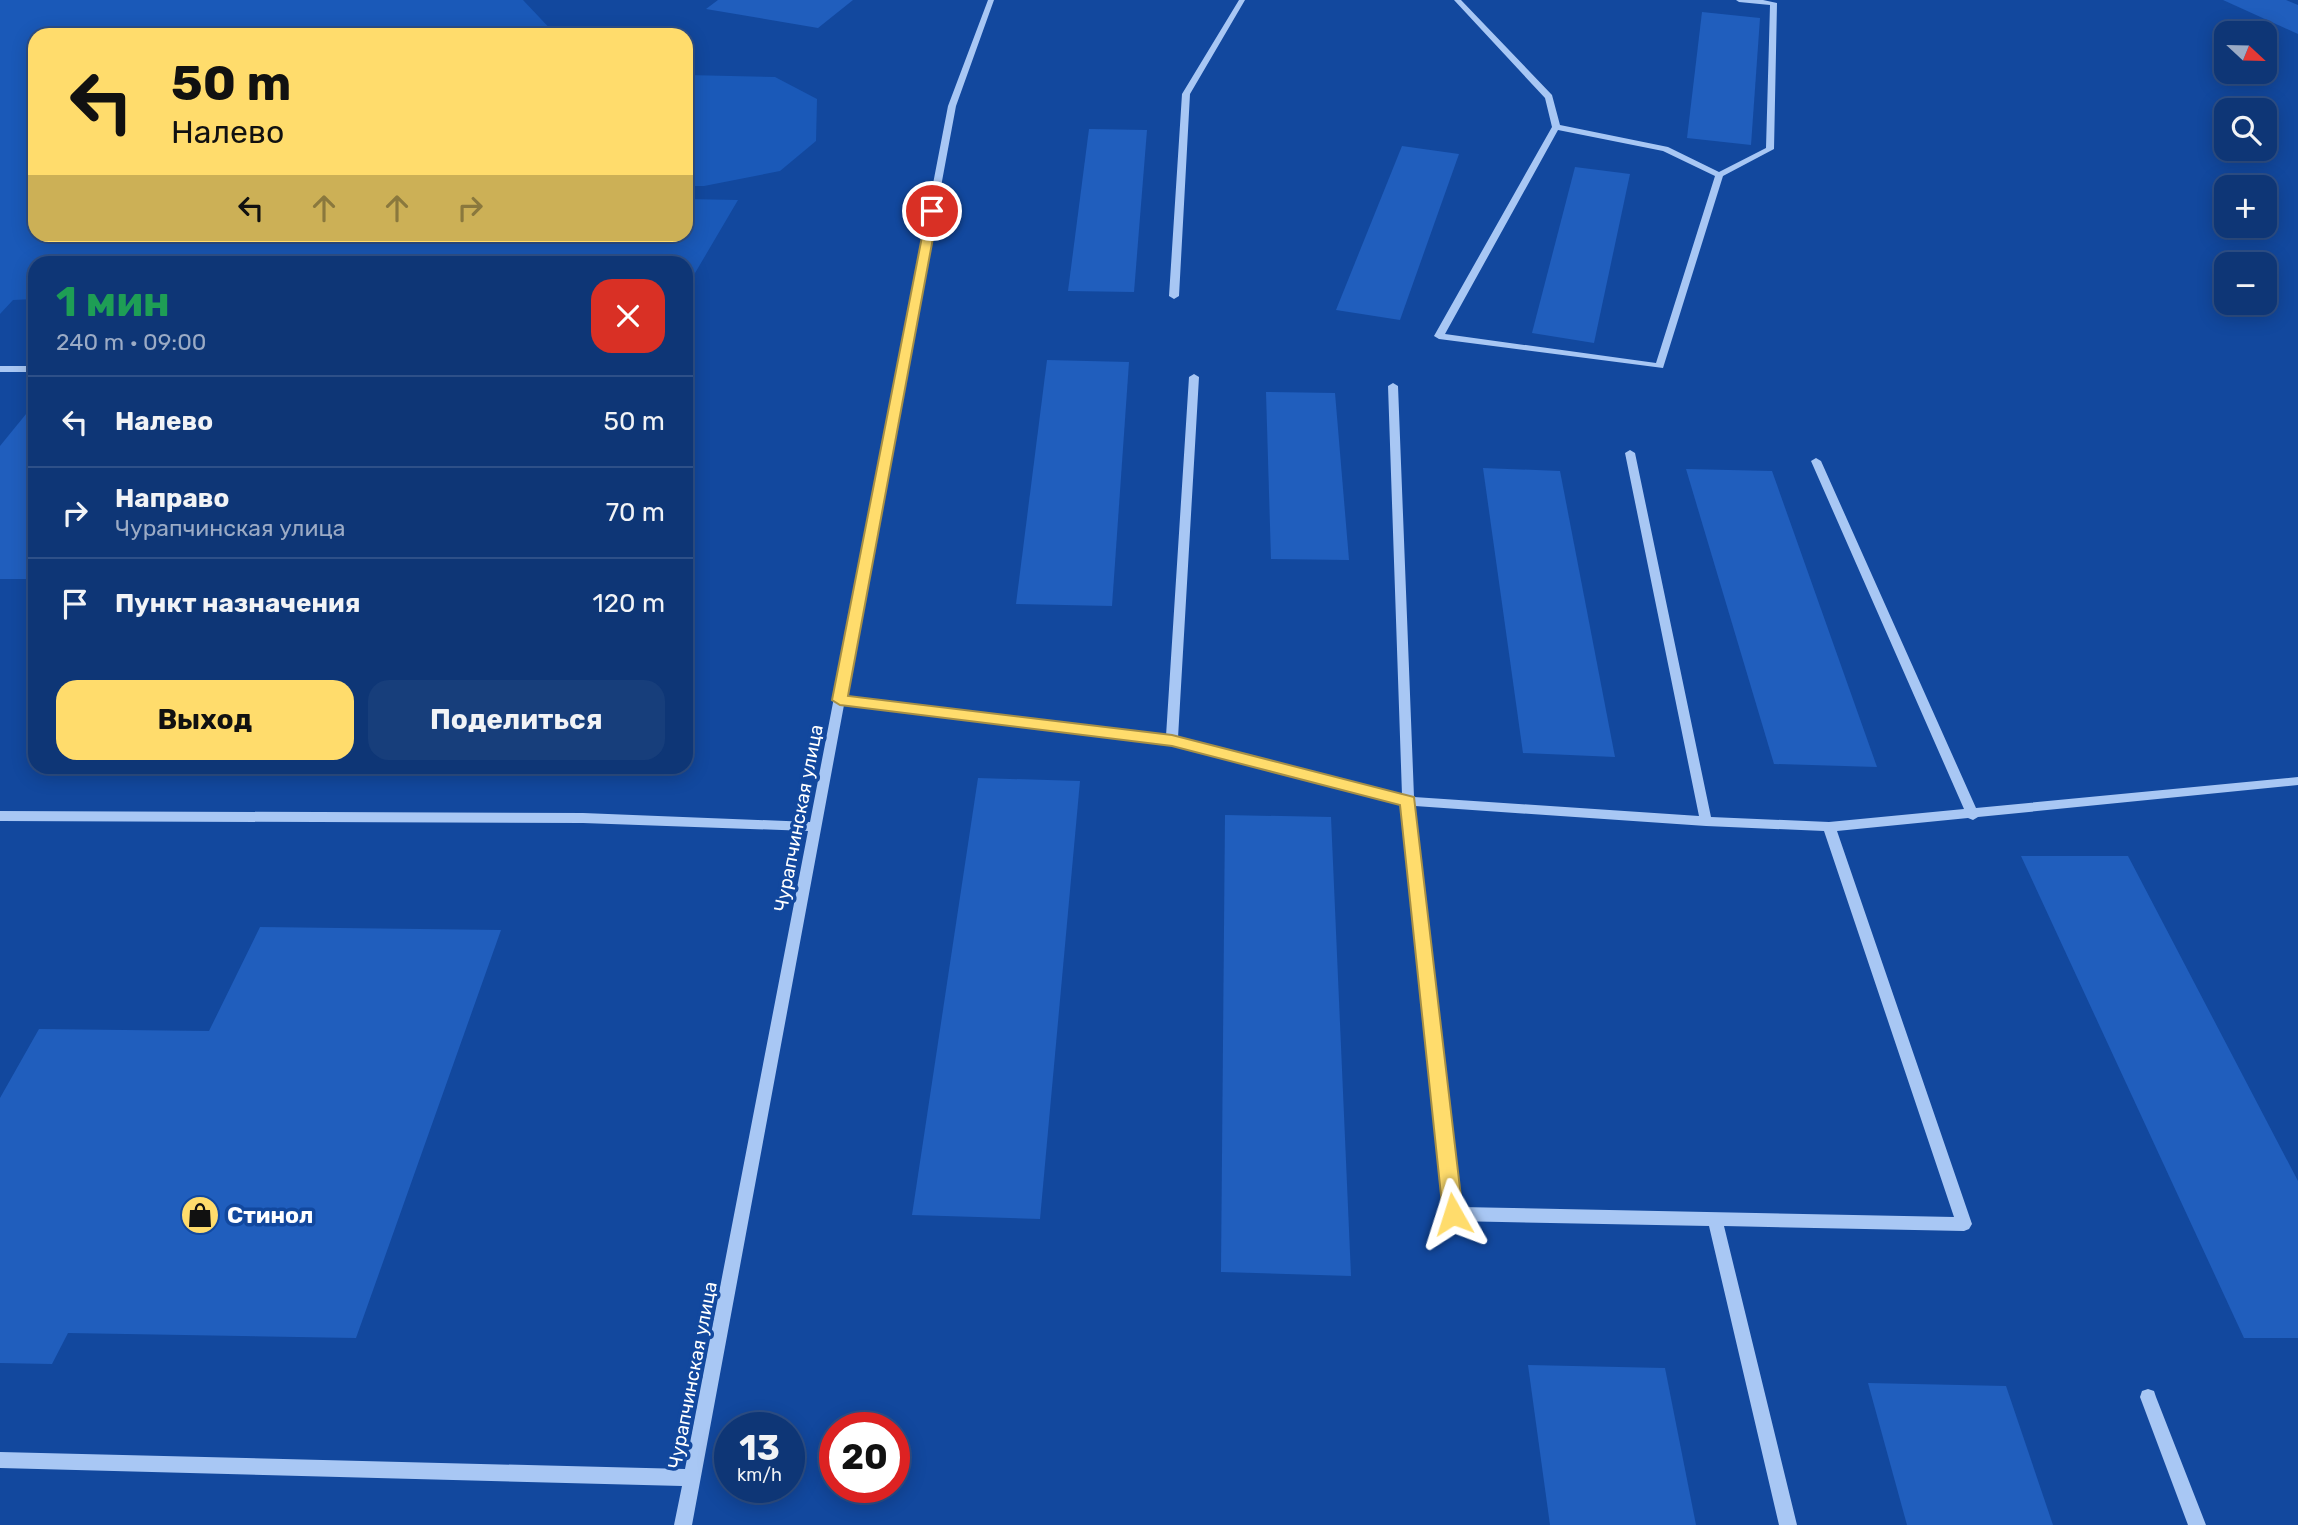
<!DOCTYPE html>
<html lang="ru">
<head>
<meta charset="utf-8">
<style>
	body { margin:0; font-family:Rubik,sans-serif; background:#173e7b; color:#f1f3f6; height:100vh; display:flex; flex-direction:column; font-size:26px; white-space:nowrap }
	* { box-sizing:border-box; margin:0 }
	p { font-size:23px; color:#9babc5 }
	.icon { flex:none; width:38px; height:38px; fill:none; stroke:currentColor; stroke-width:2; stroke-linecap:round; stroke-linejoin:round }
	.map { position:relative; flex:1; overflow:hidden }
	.side { position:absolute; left:28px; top:256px; width:665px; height:518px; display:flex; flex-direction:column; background:#0e3676; border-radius:21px; box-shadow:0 4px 18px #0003,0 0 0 2px #2e5088 }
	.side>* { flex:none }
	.guide { position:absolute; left:28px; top:28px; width:665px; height:214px; border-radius:21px; box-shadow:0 4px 18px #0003,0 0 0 2px #2e5088; background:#ffdc6c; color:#111; overflow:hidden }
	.needle { width:46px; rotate:112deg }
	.fabs { position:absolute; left:2214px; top:21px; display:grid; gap:14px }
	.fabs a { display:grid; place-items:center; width:63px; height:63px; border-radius:14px; background:#0e3676; box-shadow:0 4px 18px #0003,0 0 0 2px #2e5088; font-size:35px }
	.speed { position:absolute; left:714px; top:1412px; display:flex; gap:14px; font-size:35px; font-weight:700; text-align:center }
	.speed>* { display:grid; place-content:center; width:91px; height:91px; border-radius:50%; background:#0e3676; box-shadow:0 4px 18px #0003,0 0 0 2px #2e5088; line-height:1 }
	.speed small { font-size:18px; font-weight:400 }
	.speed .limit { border:10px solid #d22; background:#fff; color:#111 }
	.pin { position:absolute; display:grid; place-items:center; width:60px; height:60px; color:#fff; margin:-30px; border:4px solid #fff; border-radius:50%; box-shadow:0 2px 7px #0007 }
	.me { position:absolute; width:77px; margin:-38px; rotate:354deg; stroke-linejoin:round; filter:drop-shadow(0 0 5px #0008) }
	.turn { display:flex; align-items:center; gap:24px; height:147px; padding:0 28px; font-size:32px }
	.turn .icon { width:91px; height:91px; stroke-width:2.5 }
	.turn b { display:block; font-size:49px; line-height:60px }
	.lanes { display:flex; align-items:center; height:66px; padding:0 28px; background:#0003; justify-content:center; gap:35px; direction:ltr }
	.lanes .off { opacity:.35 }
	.round { display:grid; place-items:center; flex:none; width:74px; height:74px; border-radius:21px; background:#173e7b }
	.overview { display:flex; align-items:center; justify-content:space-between; height:119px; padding:0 28px }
	h1 { font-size:42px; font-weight:700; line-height:52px; color:#1e9e55 }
	.action { display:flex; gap:14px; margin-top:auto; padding:14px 28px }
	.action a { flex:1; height:80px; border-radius:21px; background:#ffdc6c; color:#111; font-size:28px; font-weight:700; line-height:80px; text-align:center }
	.action a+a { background:#173e7b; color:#f1f3f6 }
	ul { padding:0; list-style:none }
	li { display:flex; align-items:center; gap:21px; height:91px; padding:0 28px; border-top:2px solid #2e5088 }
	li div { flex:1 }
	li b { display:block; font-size:26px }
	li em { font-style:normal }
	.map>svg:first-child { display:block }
	.green { fill:#1a59b8 }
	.building { fill:#205ebd }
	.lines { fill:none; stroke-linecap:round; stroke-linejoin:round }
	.minor { fill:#a8c7f4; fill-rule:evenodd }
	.route { fill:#ffdc6c; stroke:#a68f46; stroke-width:2 }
	.labels { text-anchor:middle; stroke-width:7; stroke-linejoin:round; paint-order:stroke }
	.street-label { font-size:19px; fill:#fff; stroke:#12489e }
	.near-poi-label { font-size:23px; font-weight:bold; fill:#fff; stroke:#12489e; text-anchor:start }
</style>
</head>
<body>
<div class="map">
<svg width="2298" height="1525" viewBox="0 0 2298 1525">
	<rect width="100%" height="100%" fill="#12489e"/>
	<g class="green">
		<path d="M0,0H523L556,35H35V234H686V199L738,200L688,285H686V262H35V299L13,300L0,314Z"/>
		<path d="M686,75L775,77L817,99L816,141L780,171L704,186H686Z"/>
	</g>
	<g class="building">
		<path d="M718,0H853L818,28L706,9Z"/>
		<path d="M2223,0H2286L2298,5V34Z"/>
		<path d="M1702,12L1760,18L1751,145L1687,138Z"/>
		<path d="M1089,129L1147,130L1134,292L1068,291Z"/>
		<path d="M1402,146L1459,154L1400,320L1336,310Z"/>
		<path d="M1575,167L1630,174L1594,343L1532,333Z"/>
		<path d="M1047,360L1129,362L1112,606L1016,604Z"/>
		<path d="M1266,392L1335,393L1349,560L1271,559Z"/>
		<path d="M35,403V579H0V446Z"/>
		<path d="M1483,468L1560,471L1615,757L1523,753Z"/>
		<path d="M1686,469L1772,471L1877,767L1774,764Z"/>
		<path d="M978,778L1080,781L1040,1219L912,1215Z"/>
		<path d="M1225,815L1331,817L1351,1276L1221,1272Z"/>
		<path d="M2021,856H2128L2298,1181V1338H2244Z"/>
		<path d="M260,927L501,930L356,1338L68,1333L52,1364L0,1363V1098L39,1029L209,1031Z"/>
		<path d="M1528,1365L1665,1368L1696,1525H1550Z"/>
		<path d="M1868,1383L2006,1386L2053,1525H1907Z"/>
	</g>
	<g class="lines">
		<g class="minor">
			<path d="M988,0H994L956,106L846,697L1166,736L1189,377L1194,374L1199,377L1178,738L1402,795L1388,386L1393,383L1398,386L1414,797L1699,816L1625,453L1630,450L1635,453L1711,817L1829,822L1964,809L1811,461L1816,458L1821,461L1976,808L2298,777V785L1978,817L1973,820L1968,818L1837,831L1972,1224L1969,1229L1964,1231L1724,1226L1797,1525H1779L1709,1226L1453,1221L1448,1219L1445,1214L1402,804L1172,745L844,705L692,1525H674L682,1486L0,1468V1452L685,1469L808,831L583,823L0,821V811L583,813L810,822L948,106ZM1415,806L1706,826L1824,831L1954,1217L1460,1207Z"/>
			<path d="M1239,0H1245L1190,94L1179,296L1174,299L1169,296L1182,94Z"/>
			<path d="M1454,0H1461L1552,95L1560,125L1668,147L1719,172L1766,148L1770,5L1739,2L1736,0H1763L1777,3L1774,149L1723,176L1663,368L1439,339L1434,336L1552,127L1545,98ZM1558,130L1663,151L1715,176L1656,363L1445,334Z"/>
			<rect x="0" y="366" width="35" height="6"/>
			<path d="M2148,1389L2154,1391L2156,1397L2206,1525H2188L2140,1397L2142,1391Z"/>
		</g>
	</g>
	<path class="route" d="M932,208L938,211L848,696L1172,735L1414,797L1463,1214L1460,1220L1453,1223L1446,1220L1443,1214L1400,805L1172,746L840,705L832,700L927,211Z"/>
	<defs>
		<symbol id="shop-disc" viewBox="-11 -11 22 22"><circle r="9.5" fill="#ffdc6c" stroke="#12489e"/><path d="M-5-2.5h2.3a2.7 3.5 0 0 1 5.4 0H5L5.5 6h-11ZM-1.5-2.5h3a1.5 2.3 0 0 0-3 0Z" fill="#111"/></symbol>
	</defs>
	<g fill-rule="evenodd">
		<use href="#shop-disc" x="178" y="1193" width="44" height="44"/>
	</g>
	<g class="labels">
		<g class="street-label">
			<text transform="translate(798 818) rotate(-79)" y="7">Чурапчинская улица</text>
			<text transform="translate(692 1375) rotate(-79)" y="7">Чурапчинская улица</text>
		</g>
		<g class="near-poi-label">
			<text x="227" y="1223">Стинол</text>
		</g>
	</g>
</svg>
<div class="fabs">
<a><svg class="needle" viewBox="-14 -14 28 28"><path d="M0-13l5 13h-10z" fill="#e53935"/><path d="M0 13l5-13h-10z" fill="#9babc5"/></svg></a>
<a><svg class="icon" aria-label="search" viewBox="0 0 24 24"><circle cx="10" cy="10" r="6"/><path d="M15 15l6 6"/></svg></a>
<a>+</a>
<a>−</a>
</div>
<div class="speed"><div>13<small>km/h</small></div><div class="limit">20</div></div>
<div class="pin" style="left:932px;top:211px;background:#d93025"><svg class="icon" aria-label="arrive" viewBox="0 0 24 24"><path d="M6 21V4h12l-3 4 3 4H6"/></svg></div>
<svg class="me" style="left:1453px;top:1214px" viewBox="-20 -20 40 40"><path d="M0-17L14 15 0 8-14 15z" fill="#ffdc6c" stroke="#fff" stroke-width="4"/></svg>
<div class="guide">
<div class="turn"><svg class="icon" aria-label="left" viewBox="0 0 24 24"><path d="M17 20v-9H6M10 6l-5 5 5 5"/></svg><div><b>50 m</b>Налево</div></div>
<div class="lanes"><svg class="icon" aria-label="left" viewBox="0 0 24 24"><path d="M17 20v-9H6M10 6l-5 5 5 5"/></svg><svg class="icon off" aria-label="ahead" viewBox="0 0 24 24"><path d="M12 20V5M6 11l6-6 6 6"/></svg><svg class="icon off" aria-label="ahead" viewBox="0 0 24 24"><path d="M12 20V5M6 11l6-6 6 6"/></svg><svg class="icon off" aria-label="right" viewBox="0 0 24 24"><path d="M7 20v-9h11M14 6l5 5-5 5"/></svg></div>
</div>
<section class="side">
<div class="overview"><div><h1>1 мин</h1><p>240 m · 09:00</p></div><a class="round" style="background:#d93025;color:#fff"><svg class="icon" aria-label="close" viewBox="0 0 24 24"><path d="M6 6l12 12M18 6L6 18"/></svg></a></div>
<ul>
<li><svg class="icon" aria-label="left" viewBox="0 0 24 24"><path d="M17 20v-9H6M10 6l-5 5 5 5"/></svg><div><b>Налево</b></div><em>50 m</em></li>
<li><svg class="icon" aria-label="right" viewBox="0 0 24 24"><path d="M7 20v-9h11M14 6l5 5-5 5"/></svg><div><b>Направо</b><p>Чурапчинская улица</p></div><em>70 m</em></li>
<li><svg class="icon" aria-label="arrive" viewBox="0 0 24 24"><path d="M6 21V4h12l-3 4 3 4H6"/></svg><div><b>Пункт назначения</b></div><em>120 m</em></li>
</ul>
<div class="action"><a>Выход</a><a>Поделиться</a></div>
</section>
</div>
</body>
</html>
